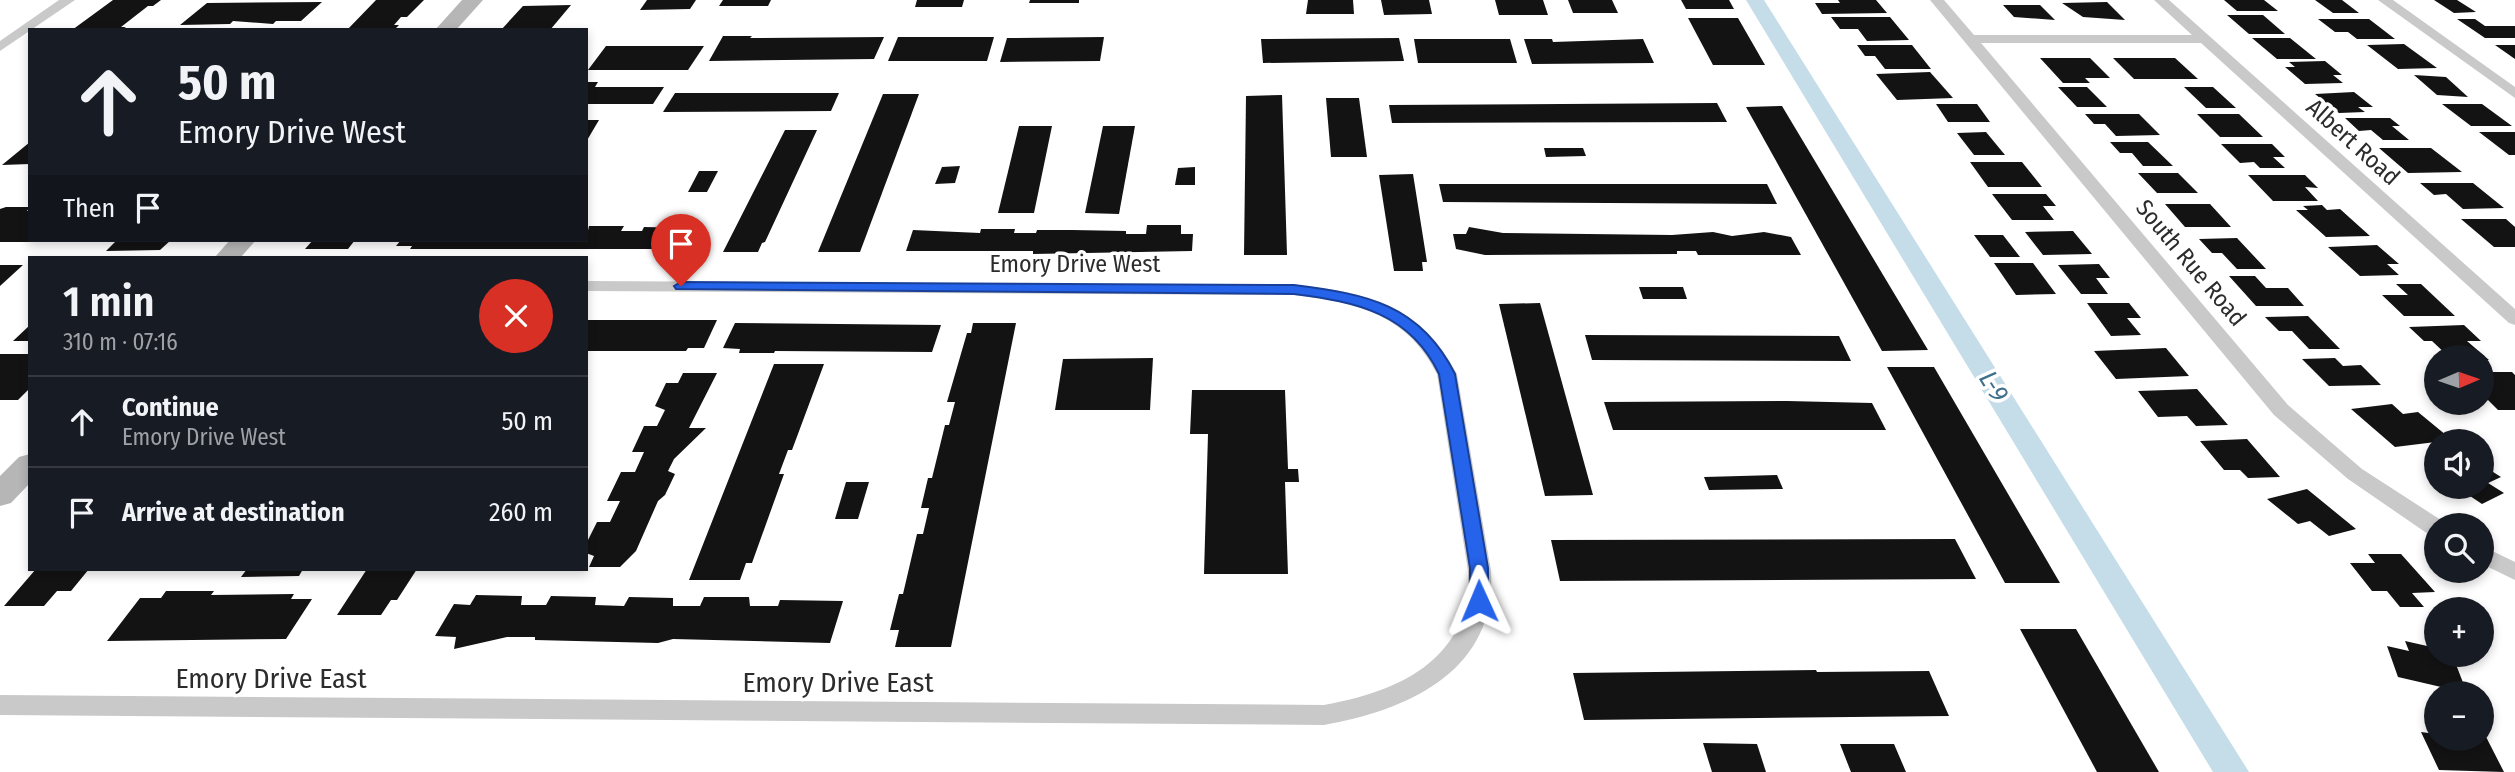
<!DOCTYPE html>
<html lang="en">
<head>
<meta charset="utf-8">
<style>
	body { margin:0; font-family:"Fira Sans Condensed",sans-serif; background:#20242c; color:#f1f3f6; height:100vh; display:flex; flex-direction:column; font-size:26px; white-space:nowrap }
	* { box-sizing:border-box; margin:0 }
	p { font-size:23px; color:#9ea1a6 }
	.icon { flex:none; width:38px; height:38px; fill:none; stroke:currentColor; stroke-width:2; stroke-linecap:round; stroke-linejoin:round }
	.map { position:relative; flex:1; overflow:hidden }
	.details { position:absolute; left:28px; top:256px; width:560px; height:315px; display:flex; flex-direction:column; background:#171b24; border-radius:0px; box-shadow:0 4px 10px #0003 }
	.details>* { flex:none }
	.guide { position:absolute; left:28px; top:28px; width:560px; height:214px; border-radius:0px; box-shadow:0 4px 10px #0003; background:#171b24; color:#f1f3f6; overflow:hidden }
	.needle { width:46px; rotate:88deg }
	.tools { position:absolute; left:2424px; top:345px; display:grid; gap:14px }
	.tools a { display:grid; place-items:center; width:70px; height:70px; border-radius:50%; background:#171b24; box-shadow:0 4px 10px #0003; font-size:35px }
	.pin { position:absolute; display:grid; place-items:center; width:60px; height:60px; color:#fff; margin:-72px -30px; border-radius:50% 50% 50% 0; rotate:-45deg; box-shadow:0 0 7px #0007 }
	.pin .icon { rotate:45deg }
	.me { position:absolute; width:77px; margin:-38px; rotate:359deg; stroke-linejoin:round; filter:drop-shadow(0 0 5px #0008) }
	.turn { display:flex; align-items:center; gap:24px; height:147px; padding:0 35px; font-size:32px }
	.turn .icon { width:91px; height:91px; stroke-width:2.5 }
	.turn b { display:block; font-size:49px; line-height:60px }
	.then { display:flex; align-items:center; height:66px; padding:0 35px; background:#0003; gap:14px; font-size:26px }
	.round { display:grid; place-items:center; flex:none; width:74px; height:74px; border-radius:37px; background:#20242c }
	.overview { display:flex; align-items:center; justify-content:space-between; height:119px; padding:0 35px }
	h1 { font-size:42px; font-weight:600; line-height:52px }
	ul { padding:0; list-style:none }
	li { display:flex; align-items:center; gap:21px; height:91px; padding:0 35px; border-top:2px solid #363941 }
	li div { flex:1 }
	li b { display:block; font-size:26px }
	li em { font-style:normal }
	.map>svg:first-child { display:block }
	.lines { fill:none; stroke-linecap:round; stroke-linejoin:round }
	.canal { fill:#c5dde9; fill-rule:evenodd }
	.building { fill:#131313 }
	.street { fill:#c9c9c9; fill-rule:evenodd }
	.secondary { fill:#b6b6b6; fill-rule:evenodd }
	.route { fill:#2563eb; stroke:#184099; stroke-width:2 }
	.labels { text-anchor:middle; stroke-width:7; stroke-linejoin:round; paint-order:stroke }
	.street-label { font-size:24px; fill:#2c2c2c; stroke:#fff }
	.water-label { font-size:26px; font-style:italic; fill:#3d708b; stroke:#fff }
	.near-street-label { font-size:28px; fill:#2c2c2c; stroke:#fff }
</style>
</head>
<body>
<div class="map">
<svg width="2515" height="772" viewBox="0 0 2515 772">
	<rect width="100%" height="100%" fill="#fff"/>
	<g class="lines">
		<path class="canal" d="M1746,0H1764L2249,772H2213Z"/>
	</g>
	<g class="building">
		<path d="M113,0H161L153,6H148L121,27H126L121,30H72Z"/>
		<path d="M376,0H424L407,17H401L394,25H399L394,30H347Z"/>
		<path d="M647,0H696L690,9L640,10Z"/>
		<path d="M723,0H771L768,6H719Z"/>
		<path d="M917,0H964L962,7H915Z"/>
		<path d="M1030,0H1079V3H1029Z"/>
		<path d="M1308,0H1353L1354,14H1306Z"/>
		<path d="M1381,0H1429L1432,14L1384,15Z"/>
		<path d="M1495,0H1543L1548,15H1499Z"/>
		<path d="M1568,0H1612L1618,13H1573Z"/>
		<path d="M1681,0H1729L1734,9H1686Z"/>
		<path d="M1838,0H1876L1887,13L1822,14L1815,3H1840Z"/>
		<path d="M2224,0H2264L2278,11H2237Z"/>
		<path d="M2315,0H2342L2359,13H2333Z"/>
		<path d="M2434,0H2457L2476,12L2454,13Z"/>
		<path d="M322,2L301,21H276L273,24L233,21L230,24L180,25L207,3Z"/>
		<path d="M2107,2L2125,20L2083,17L2062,3Z"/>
		<path d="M571,5L550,30H501L523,6Z"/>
		<path d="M2003,5H2040L2055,20L2014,17Z"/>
		<path d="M2227,15H2263L2285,34H2249Z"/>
		<path d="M1831,17H1890L1909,40L1867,41L1858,29H1840Z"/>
		<path d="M1688,18H1738L1765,65H1713Z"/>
		<path d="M2318,19H2369L2395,39H2357L2348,32H2335Z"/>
		<path d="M2457,19H2475L2485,26H2515V38H2485Z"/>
		<path d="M723,36H752L750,38L884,37L874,59L709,61Z"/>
		<path d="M898,37H994L987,61H888Z"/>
		<path d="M1104,37L1100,61L1000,62L1007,38Z"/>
		<path d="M1399,38L1404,61L1263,63L1261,39Z"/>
		<path d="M2252,38H2290L2316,59H2277Z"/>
		<path d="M1414,39H1510L1517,63H1418Z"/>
		<path d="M1524,39H1552L1553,42L1643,39L1654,63L1532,64Z"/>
		<path d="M2404,44L2437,68L2398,69L2367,45Z"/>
		<path d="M1857,45H1912L1931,69H1885L1875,56H1865Z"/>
		<path d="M2495,45H2515V59Z"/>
		<path d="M606,46H704L688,70H588Z"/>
		<path d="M2040,58H2090L2110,78H2085L2090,83H2063Z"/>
		<path d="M2113,58H2175L2198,79H2134Z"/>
		<path d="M2325,61L2342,75H2333L2343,83L2305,84L2285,67H2295L2289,62Z"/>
		<path d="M1930,72L1953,98L1897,100L1876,74Z"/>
		<path d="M2414,75L2446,77L2468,97L2437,95Z"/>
		<path d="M586,82H598L595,87H664L653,104H586Z"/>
		<path d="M2058,87H2087L2107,107H2077Z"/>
		<path d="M2184,87H2213L2236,108H2206Z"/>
		<path d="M2354,92L2373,107H2358L2365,112L2339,113L2315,94Z"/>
		<path d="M675,93H839L831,111L663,112Z"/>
		<path d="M883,94H919L860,252H818Z"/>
		<path d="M1282,95L1287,255H1244L1246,96Z"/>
		<path d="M1326,98H1359L1367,157H1331Z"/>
		<path d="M1717,103L1727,122L1392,123L1389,105Z"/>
		<path d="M1936,104H1977L1990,122H1948Z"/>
		<path d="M2442,104H2482L2512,126H2471Z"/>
		<path d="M1782,106L1928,350L1882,351L1746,107Z"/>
		<path d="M2085,114H2139L2160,135L2116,136L2105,124H2094Z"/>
		<path d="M2197,114H2239L2263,137H2220Z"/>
		<path d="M2345,118H2390L2400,126H2392L2409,140H2383L2371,130L2359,131Z"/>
		<path d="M586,120H599L586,142Z"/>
		<path d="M1019,126H1052L1034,213H998Z"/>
		<path d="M1103,126H1135L1119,214L1085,213Z"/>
		<path d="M785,130H817L765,242L762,243L758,252H723Z"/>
		<path d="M1986,132L2005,155H1974L1957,133Z"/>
		<path d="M2479,132H2515V155H2509Z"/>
		<path d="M30,142V164L2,165Z"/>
		<path d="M2110,142H2148L2173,166H2143L2132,153H2120Z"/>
		<path d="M2221,144H2272L2285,157H2273L2285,168H2260L2254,162L2240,163Z"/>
		<path d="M1544,148H1583L1586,156L1546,157Z"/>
		<path d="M2379,148H2431L2462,172L2408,173Z"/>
		<path d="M1970,162H2022L2042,187H1988Z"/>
		<path d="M960,166L955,183L935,184L942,167Z"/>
		<path d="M1195,167V185H1175L1178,168Z"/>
		<path d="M699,171H718L707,192H688Z"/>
		<path d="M2138,173H2178L2198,193H2157Z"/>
		<path d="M1413,174L1427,262H1422L1423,271H1394L1379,175Z"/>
		<path d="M2248,175H2305L2318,188L2305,187L2318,201H2273Z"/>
		<path d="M2420,183H2473L2504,208L2463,209L2446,194L2434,195Z"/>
		<path d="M1439,184H1767L1777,204L1443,202Z"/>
		<path d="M1992,194H2046L2056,206H2043L2054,220H2012Z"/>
		<path d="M2165,204H2210L2231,227H2185Z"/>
		<path d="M2322,205L2327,210L2340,209L2370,236L2326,237L2296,210H2308L2303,206Z"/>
		<path d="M6,207H30L27,211H30V240H52L49,242H0V209Z"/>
		<path d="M2461,219H2506L2515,227V247H2494Z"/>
		<path d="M1147,225H1181V234H1193L1192,251L1033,254V251H906L913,230L980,233L981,229H1015L1014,233H1036L1037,230H1072L1126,231V234H1146Z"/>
		<path d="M589,226H624L621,231H642L644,227L691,228L679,249H410L412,246H396L401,240H586Z"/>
		<path d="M1469,227L1503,233L1672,235L1713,232L1732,236L1764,232L1791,237L1801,255H1698L1696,251H1677V254L1485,255L1456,249L1453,234H1466Z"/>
		<path d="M2073,231L2092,254L2043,255L2025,232Z"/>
		<path d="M1974,235H2003L2020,257H1990Z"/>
		<path d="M2237,238L2266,269H2237L2222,253H2212L2199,239Z"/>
		<path d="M117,240H171L160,250L106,251Z"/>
		<path d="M313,240H355L348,249H305Z"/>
		<path d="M2377,245L2399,264H2387L2399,275L2360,276L2328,247Z"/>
		<path d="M1994,263H2033L2056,294L2016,295Z"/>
		<path d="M2099,264L2110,278H2096L2108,294H2081L2058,265Z"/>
		<path d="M0,265H23L0,286Z"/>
		<path d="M2229,276H2255L2266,288H2288L2304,306H2256Z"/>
		<path d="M2396,284H2421L2455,316H2404L2382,295H2408Z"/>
		<path d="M1639,287H1683L1687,299H1643Z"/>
		<path d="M1540,303L1593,495L1545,496L1499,304Z"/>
		<path d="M2087,303H2129L2141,318H2127L2141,335L2111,336Z"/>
		<path d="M2308,316L2340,349H2309L2292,331H2279L2265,317Z"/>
		<path d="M586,320H717L704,348H688L686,351H586Z"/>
		<path d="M735,323L941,325L932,352L775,351L774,353H739L740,349L723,348Z"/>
		<path d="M973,323H1016L951,647H895L899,630H890L899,594H903L917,534H923L929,508H921L928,478H932L945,425H949L955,402H947L967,333H971Z"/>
		<path d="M30,325V341H13Z"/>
		<path d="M2464,325L2481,341H2467L2489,360H2482V357H2449L2432,341H2424L2409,327Z"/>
		<path d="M1585,335L1839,336L1851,361L1592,360Z"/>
		<path d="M2166,348L2189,376L2116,379L2094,351Z"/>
		<path d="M0,354H30V388L18,400H0Z"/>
		<path d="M1153,358L1150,410H1055L1063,359Z"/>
		<path d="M2335,358L2343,366L2361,365L2381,385L2329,386L2302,359Z"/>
		<path d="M774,364H824L792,450H788L779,474H784L752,563H746L740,580H689Z"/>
		<path d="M1887,367H1934L2060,583H2005Z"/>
		<path d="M2482,372H2512L2515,375V410H2498L2482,394V385H2487L2482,380Z"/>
		<path d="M683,373H717L689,428H706L674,459L668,471L675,474L665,495L658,501L636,551L620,567H589L594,556L586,553V544L597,522H610L620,501H607L621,472H635L644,452H632L644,426H657L665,410L655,406L666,383H678Z"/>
		<path d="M2197,389L2228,425L2196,426L2187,416L2158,417L2138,391Z"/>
		<path d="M1192,390H1285L1288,469H1298L1299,482H1285L1288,574H1204L1208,434H1190Z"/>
		<path d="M1787,401L1872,403L1886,430H1613L1604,402Z"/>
		<path d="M2392,404L2403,414L2418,412L2452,440L2395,447L2351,409Z"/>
		<path d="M2247,439L2280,477L2248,478L2240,470H2224L2200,441Z"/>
		<path d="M2482,465L2501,477L2488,483L2504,493L2482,504L2455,486H2482Z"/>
		<path d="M1777,475L1783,489L1709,490L1704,477Z"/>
		<path d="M846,482H869L858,519H835Z"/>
		<path d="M2307,489L2356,529L2329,536L2310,521L2298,524L2267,499Z"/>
		<path d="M1955,539L1976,579L1560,581L1551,540Z"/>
		<path d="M2368,554H2401L2435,592L2412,593L2424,607H2400L2387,591H2372L2350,563H2375Z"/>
		<path d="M36,569H89L71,591H57L44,606H4Z"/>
		<path d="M247,569H303L299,576L241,577Z"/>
		<path d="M367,569H417L397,600H391L381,615H337Z"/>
		<path d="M166,591H214L211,595L294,594L291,599H312L286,639L107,641L140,598H161Z"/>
		<path d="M476,595L522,596L521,605H546L551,596L596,597L595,605L624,606L629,597L673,598V606H700L704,597H749L750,606H778L780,600L843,601L830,643L673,639L658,643L535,640V637H507L454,649L456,637L435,636L454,604L470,605Z"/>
		<path d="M2020,629H2076L2159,772H2097Z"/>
		<path d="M2405,641L2436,648V654H2452L2467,693L2398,677L2387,646L2409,651Z"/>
		<path d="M1816,670L1817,672L1929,671L1949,716L1584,720L1573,673Z"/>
		<path d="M2482,729L2504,772L2439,770L2421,732L2436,734V738H2482Z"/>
		<path d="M1703,743L1757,744L1766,772H1712Z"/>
		<path d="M1840,744H1894L1906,772H1851Z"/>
	</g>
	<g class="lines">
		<g class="street">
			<path d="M59,0H75L0,51V41Z"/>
			<path d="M1930,0H1944L1974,35H2192L2154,0H2169L2515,309V325L2509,323L2201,43H1981L2288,405L2362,469L2444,522L2445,525H2436V536L2428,534L2348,479L2274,415Z"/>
			<path d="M2378,0H2393L2515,87V98Z"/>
			<path d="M586,281L1294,285C1368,292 1420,304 1457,374L1491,571C1497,671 1408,710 1324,725L0,715V695L1324,705C1399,692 1472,659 1468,571L1437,374C1407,314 1356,302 1294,295L586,291Z"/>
			<path d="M2482,546L2515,562V580L2482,564Z"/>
		</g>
		<g class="secondary">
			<path d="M462,0H483L456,30H435Z"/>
			<path d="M230,240H256L241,257H215Z"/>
			<path d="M30,454V483L11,503L0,506V476L19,457Z"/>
		</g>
	</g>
	<path class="route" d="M681,282L1294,285C1366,294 1420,304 1455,374L1488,568V601L1486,606L1479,608L1472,606L1470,601V568L1439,374C1410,313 1357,302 1294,294L676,289L674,286Z"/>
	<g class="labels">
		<g class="street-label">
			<text transform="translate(2353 142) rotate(42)" y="8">Albert Road</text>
			<text transform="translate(2191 263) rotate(50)" y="8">South Rue Road</text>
			<text x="1075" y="272">Emory Drive West</text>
		</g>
		<g class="water-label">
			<text transform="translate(1994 386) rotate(58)" y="9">L-9</text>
		</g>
		<g class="near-street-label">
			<text x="271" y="688">Emory Drive East</text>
			<text x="838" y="692">Emory Drive East</text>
		</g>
	</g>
</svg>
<div class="tools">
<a><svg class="needle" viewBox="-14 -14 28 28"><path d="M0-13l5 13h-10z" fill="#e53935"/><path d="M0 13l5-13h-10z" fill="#9ea1a6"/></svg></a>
<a><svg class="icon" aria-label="sound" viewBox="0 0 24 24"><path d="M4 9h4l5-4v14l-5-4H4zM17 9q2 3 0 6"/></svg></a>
<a><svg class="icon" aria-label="search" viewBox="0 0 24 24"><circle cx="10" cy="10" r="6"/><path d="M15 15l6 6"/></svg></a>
<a>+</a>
<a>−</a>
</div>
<div class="pin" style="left:681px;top:286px;background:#d93025"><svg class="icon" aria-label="arrive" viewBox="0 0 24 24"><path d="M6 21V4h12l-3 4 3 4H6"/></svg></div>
<svg class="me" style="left:1479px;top:601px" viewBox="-20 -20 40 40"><path d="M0-17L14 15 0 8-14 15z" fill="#2563eb" stroke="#fff" stroke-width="4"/></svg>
<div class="guide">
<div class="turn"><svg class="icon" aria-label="ahead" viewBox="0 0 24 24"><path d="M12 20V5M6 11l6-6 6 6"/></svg><div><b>50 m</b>Emory Drive West</div></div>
<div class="then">Then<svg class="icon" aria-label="arrive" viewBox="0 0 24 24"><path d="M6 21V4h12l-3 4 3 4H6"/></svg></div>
</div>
<section class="details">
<div class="overview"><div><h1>1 min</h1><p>310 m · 07:16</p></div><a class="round" style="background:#d93025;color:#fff"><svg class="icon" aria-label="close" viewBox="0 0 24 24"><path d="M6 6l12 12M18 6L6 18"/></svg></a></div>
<ul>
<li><svg class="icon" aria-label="ahead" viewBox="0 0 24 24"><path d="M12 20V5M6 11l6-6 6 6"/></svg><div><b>Continue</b><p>Emory Drive West</p></div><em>50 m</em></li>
<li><svg class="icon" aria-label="arrive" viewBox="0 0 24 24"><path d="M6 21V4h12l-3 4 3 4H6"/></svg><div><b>Arrive at destination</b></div><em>260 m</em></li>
</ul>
</section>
</div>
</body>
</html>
